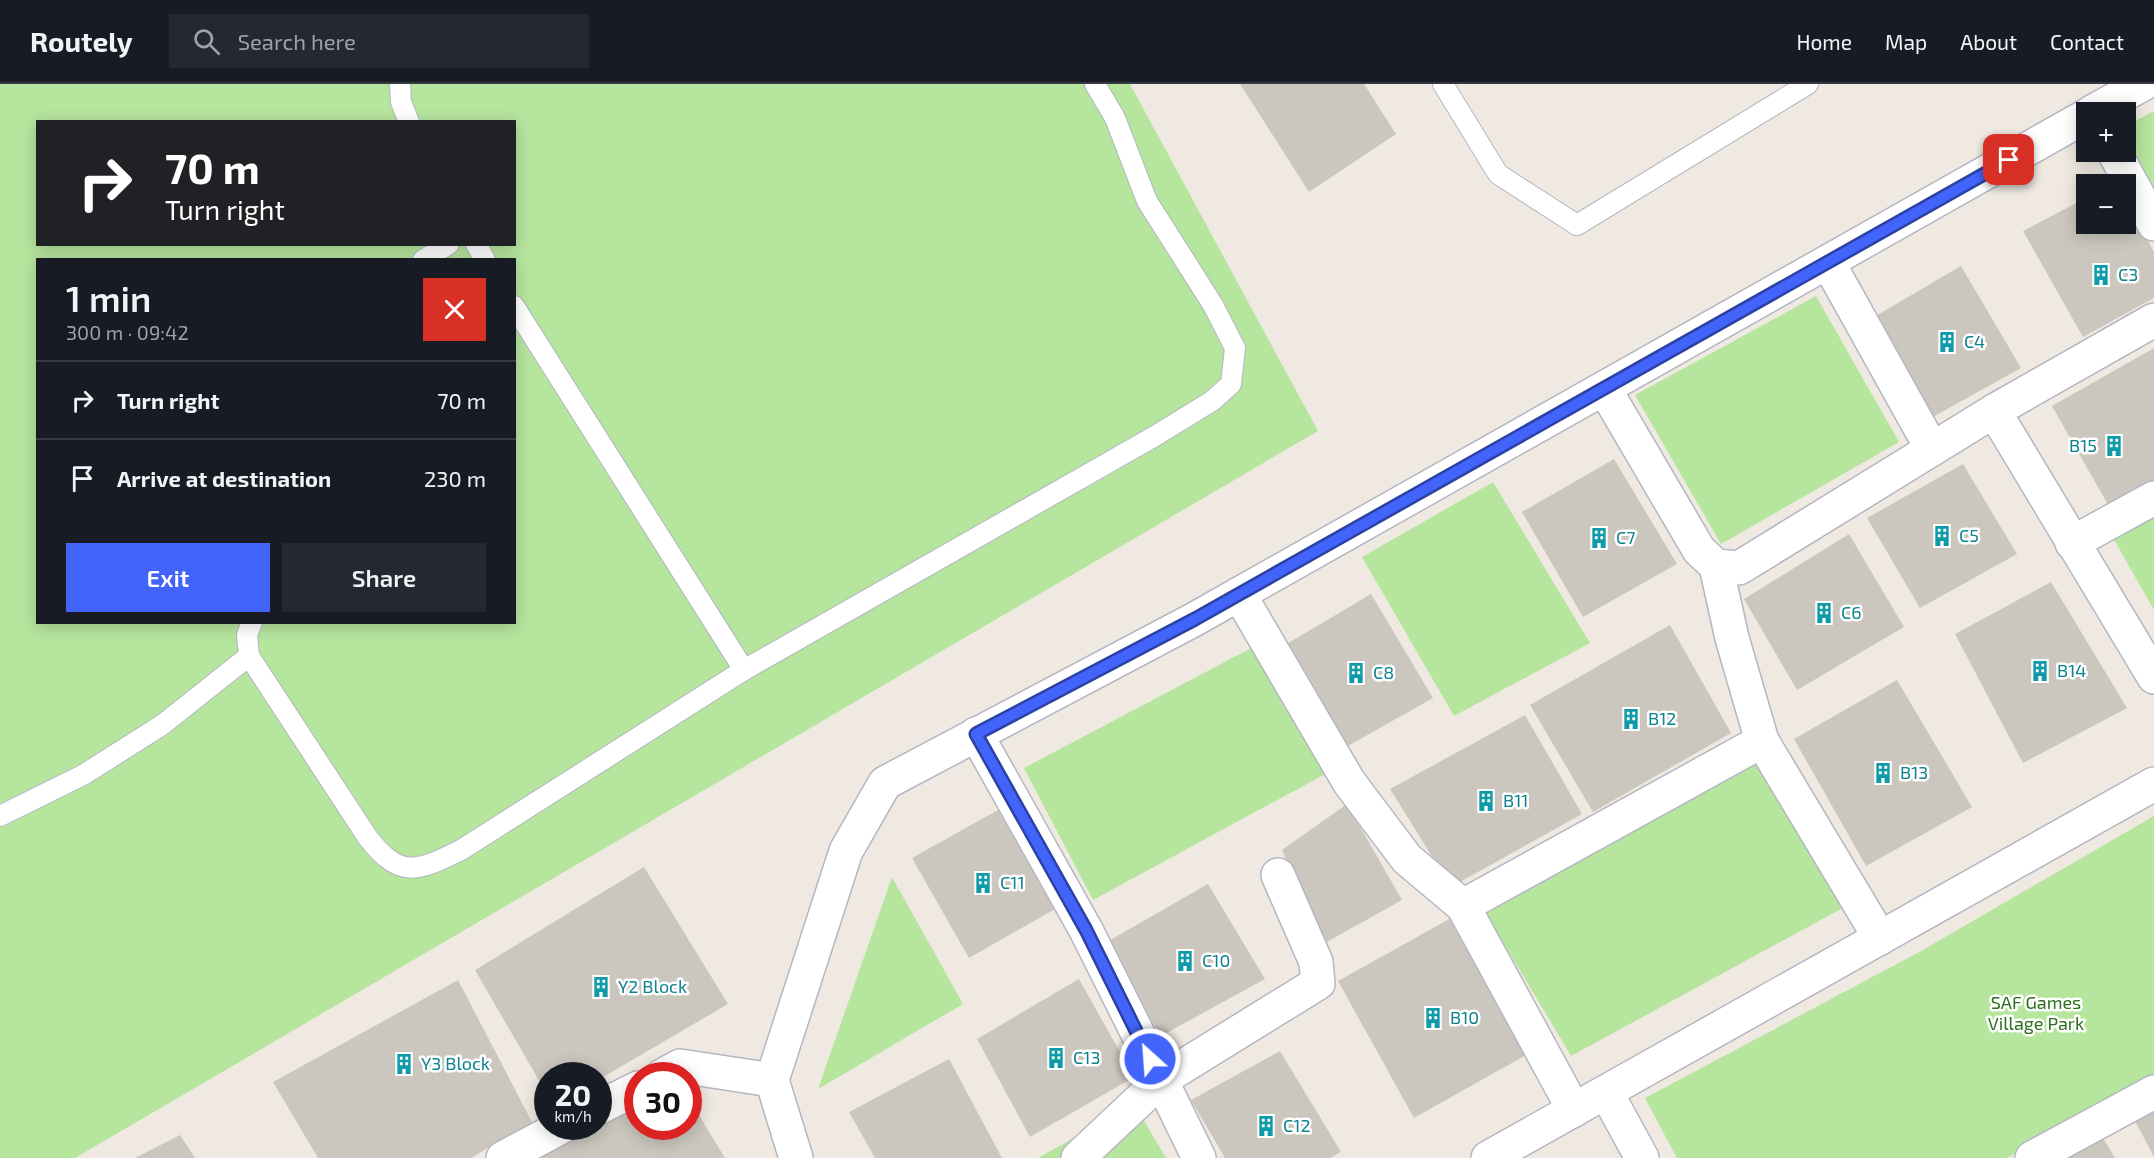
<!DOCTYPE html>
<html lang="en">
<head>
<meta charset="utf-8">
<style>
	body { margin:0; font-family:"Exo 2",sans-serif; background:#242831; color:#f1f3f6; height:100vh; display:flex; flex-direction:column; font-size:22px; white-space:nowrap }
	* { box-sizing:border-box; margin:0 }
	p { font-size:20px; color:#9ea1a6 }
	.icon { flex:none; width:33px; height:33px; fill:none; stroke:currentColor; stroke-width:2; stroke-linecap:round; stroke-linejoin:round }
	.map { position:relative; flex:1; overflow:hidden }
	.side { position:absolute; left:36px; top:174px; width:480px; height:366px; display:flex; flex-direction:column; background:#171b24; border-radius:0px; box-shadow:0 3px 15px #0003 }
	.side>* { flex:none }
	.banner { position:absolute; left:36px; top:36px; width:480px; height:126px; border-radius:0px; box-shadow:0 3px 15px #0003; background:#202124; color:#fff; overflow:hidden }
	.buttons { position:absolute; left:2076px; top:18px; display:grid; gap:12px }
	.buttons a { display:grid; place-items:center; width:60px; height:60px; border-radius:0px; background:#171b24; box-shadow:0 3px 15px #0003; font-size:30px }
	.speed { position:absolute; left:534px; top:978px; display:flex; gap:12px; font-size:30px; font-weight:700; text-align:center }
	.speed>* { display:grid; place-content:center; width:78px; height:78px; border-radius:50%; background:#171b24; box-shadow:0 3px 15px #0003; line-height:1 }
	.speed small { font-size:15px; font-weight:400 }
	.speed .limit { border:9px solid #d22; background:#fff; color:#111 }
	.pin { position:absolute; display:grid; place-items:center; width:51px; height:51px; color:#fff; margin:-26px; border-radius:12px; box-shadow:0 3px 9px #0006 }
	.me { position:absolute; width:66px; margin:-33px; rotate:334deg; stroke-linejoin:round; filter:drop-shadow(0 0 4px #0008) }
	.turn { display:flex; align-items:center; gap:21px; height:126px; padding:0 30px; font-size:27px }
	.turn .icon { width:78px; height:78px; stroke-width:2.5 }
	.turn b { display:block; font-size:42px; line-height:51px }
	.round { display:grid; place-items:center; flex:none; width:63px; height:63px; border-radius:0px; background:#242831 }
	.headline { display:flex; align-items:center; justify-content:space-between; height:102px; padding:0 30px }
	h1 { font-size:36px; font-weight:600; line-height:45px }
	.action { display:flex; gap:12px; margin-top:auto; padding:12px 30px }
	.action a { flex:1; height:69px; border-radius:0px; background:#4264fb; color:#fff; font-size:24px; font-weight:600; line-height:69px; text-align:center }
	.action a+a { background:#242831; color:#f1f3f6 }
	ul { padding:0; list-style:none }
	li { display:flex; align-items:center; gap:18px; height:78px; padding:0 30px; border-top:2px solid #363941 }
	li div { flex:1 }
	li b { display:block; font-size:22px }
	li em { font-style:normal }
	header { display:flex; align-items:center; gap:36px; box-sizing:border-box; height:84px; padding:0 30px; background:#171b24; border-bottom:2px solid #363941 }
	header strong { font-size:28px }
	nav { display:flex; gap:33px; margin-inline-start:auto; font-size:21px }
	.search { width:420px; height:54px; background:#242831; display:flex; align-items:center; gap:15px; box-sizing:border-box; padding:0 21px; border-radius:0px; color:#9ea1a6; font-size:22px }
	.map>svg:first-child { display:block }
	.green { fill:#b6e59e; fill-rule:evenodd }
	.building { fill:#cbc7bf }
	.lines { fill:none; stroke-linecap:round; stroke-linejoin:round }
	.lane-casing { stroke:#b4b7c1; stroke-width:22 }
	.street-casing { stroke:#b4b7c1; stroke-width:36 }
	.lane { stroke:#fff; stroke-width:20 }
	.street { stroke:#fff; stroke-width:33 }
	.route-casing { stroke:#2b41a3; stroke-width:15 }
	.route { stroke:#4264fb; stroke-width:10 }
	.labels { text-anchor:middle; stroke-width:5; stroke-linejoin:round; paint-order:stroke }
	.culture-label { font-size:18px; fill:#0d838f; stroke:#fff; text-anchor:start }
	.park-label { font-size:18px; fill:#2c6e1b; stroke:#fff }
</style>
</head>
<body>
<header>
<strong>Routely</strong>
<div class="search"><svg class="icon" aria-label="search" viewBox="0 0 24 24"><circle cx="10" cy="10" r="6"/><path d="M15 15l6 6"/></svg>Search here</div>
<nav><a>Home</a><a>Map</a><a>About</a><a>Contact</a></nav>
</header>
<div class="map">
<svg width="2154" height="1074" viewBox="0 0 2154 1074">
	<rect width="100%" height="100%" fill="#efe9e1"/>
	<g class="green">
		<path d="M0,0H1130L1318,347L75,1074H0ZM38,38H514V160H38ZM38,176H514V538H38Z"/>
		<path d="M2154,27V106L2126,54V42Z"/>
		<path d="M1816,212L1899,358L1721,460L1635,311Z"/>
		<path d="M1493,398L1590,559L1454,632L1362,473Z"/>
		<path d="M2154,429V526L2112,452Z"/>
		<path d="M1255,562L1327,689L1093,816L1024,684Z"/>
		<path d="M1755,671L1848,821L1571,972L1484,826Z"/>
		<path d="M2154,732V991L2007,1074H1677L1645,1014L1923,866Z"/>
		<path d="M892,793L963,920L818,1005Z"/>
		<path d="M1134,1020L1166,1074H1038Z"/>
	</g>
	<g class="building">
		<path d="M1240,0H1364L1396,50L1309,108Z"/>
		<path d="M2086,114V140H2126V116L2154,168V214L2083,253L2023,147Z"/>
		<path d="M1961,182L2021,284L1931,334L1874,233Z"/>
		<path d="M2154,264V402L2111,426L2052,322Z"/>
		<path d="M1614,375L1677,480L1583,533L1522,428Z"/>
		<path d="M1963,380L2017,470L1920,524L1867,434Z"/>
		<path d="M1849,450L1904,543L1797,606L1744,515Z"/>
		<path d="M2051,498L2127,624L2023,679L1955,550Z"/>
		<path d="M1371,510L1433,614L1339,667L1280,564Z"/>
		<path d="M1670,541L1731,649L1593,728L1530,621Z"/>
		<path d="M1897,596L1972,723L1866,782L1794,655Z"/>
		<path d="M1525,631L1582,730L1451,803L1390,705Z"/>
		<path d="M1347,720L1402,816L1325,859L1282,766Z"/>
		<path d="M998,726L1055,825L969,874L912,774Z"/>
		<path d="M644,783L728,920L598,996V992H548V1012L475,886Z"/>
		<path d="M1208,800L1265,895L1161,952L1105,859Z"/>
		<path d="M1451,834L1528,970L1414,1034L1338,897Z"/>
		<path d="M1079,895L1134,993L1030,1053L977,955Z"/>
		<path d="M458,896L532,1038L471,1074H318L273,998Z"/>
		<path d="M1280,967L1341,1068L1330,1074H1225L1191,1016Z"/>
		<path d="M949,975L1002,1074H875L849,1028Z"/>
		<path d="M688,1013L725,1074H530L581,1042H598V1033L638,1014V1042H688Z"/>
		<path d="M2154,1024V1073L2134,1035Z"/>
		<path d="M180,1051L195,1074H135Z"/>
		<path d="M2103,1054L2115,1074H2067Z"/>
	</g>
	<g class="lines">
		<defs>
			<g id="lane">
				<path d="M400,0L401,18L409,38"/>
				<path d="M1443,0L1498,90L1577,141L1808,0"/>
				<path d="M476,160L485,176"/>
				<path d="M423,176L449,160"/>
				<path d="M514,222L744,586"/>
				<path d="M252,538L247,551L249,572L368,754C401,796 418,787 461,766L744,586L1155,352L1212,317L1231,300L1235,264L1213,221L1147,117L1115,34L1095,0"/>
				<path d="M0,732L83,691L162,641L249,572"/>
			</g>
			<g id="street">
				<path d="M2092,28L2143,0"/>
				<path d="M2114,68L2154,140"/>
				<path d="M1829,180L1932,365"/>
				<path d="M1604,304L1699,466L1716,482L1739,484L1994,327L2154,593"/>
				<path d="M1994,327L2154,236"/>
				<path d="M2072,459L2154,414"/>
				<path d="M1716,482L1732,554L1762,657"/>
				<path d="M1239,510L1349,698L1407,775L1463,822"/>
				<path d="M976,650L1086,846L1161,996L1078,1074"/>
				<path d="M662,992L680,982L772,996"/>
				<path d="M1606,1008L1642,1074"/>
				<path d="M598,1024L638,1004"/>
				<path d="M1574,1026L1463,822L1762,657L1880,854"/>
				<path d="M503,1074L563,1042"/>
				<path d="M796,1074L772,996L846,767L885,699L1195,535L2086,32"/>
				<path d="M1199,1074L1161,996L1318,899L1316,878L1278,791"/>
				<path d="M1488,1074L2154,700"/>
				<path d="M2032,1074L2154,1008"/>
			</g>
		</defs>
		<use href="#lane" class="lane-casing"/>
		<use href="#street" class="street-casing"/>
		<use href="#lane" class="lane"/>
		<use href="#street" class="street"/>
	</g>
	<g class="lines">
		<defs>
			<path id="route" d="M1150,975L1086,846L976,650L1195,535L2009,76"/>
		</defs>
		<use href="#route" class="route-casing"/>
		<use href="#route" class="route"/>
	</g>
	<defs>
		<symbol id="building-bare" viewBox="-9 -9 18 18"><path d="M-4-6H4V6H1V3H-1V6H-4ZM-2.5-4.3h1.7v1.8h-1.7ZM.8-4.3h1.7v1.8H.8ZM-2.5-1h1.7V.8h-1.7ZM.8-1h1.7V.8H.8Z" fill="#0f9aa8" stroke="#fff" stroke-width="2.5" paint-order="stroke"/></symbol>
	</defs>
	<g fill-rule="evenodd">
		<use href="#building-bare" x="2086" y="176" width="30" height="30"/>
		<use href="#building-bare" x="1932" y="243" width="30" height="30"/>
		<use href="#building-bare" x="2099" y="347" width="30" height="30"/>
		<use href="#building-bare" x="1927" y="437" width="30" height="30"/>
		<use href="#building-bare" x="1584" y="439" width="30" height="30"/>
		<use href="#building-bare" x="1809" y="514" width="30" height="30"/>
		<use href="#building-bare" x="2025" y="572" width="30" height="30"/>
		<use href="#building-bare" x="1341" y="574" width="30" height="30"/>
		<use href="#building-bare" x="1616" y="620" width="30" height="30"/>
		<use href="#building-bare" x="1868" y="674" width="30" height="30"/>
		<use href="#building-bare" x="1471" y="702" width="30" height="30"/>
		<use href="#building-bare" x="968" y="784" width="30" height="30"/>
		<use href="#building-bare" x="1170" y="862" width="30" height="30"/>
		<use href="#building-bare" x="586" y="888" width="30" height="30"/>
		<use href="#building-bare" x="1418" y="919" width="30" height="30"/>
		<use href="#building-bare" x="1041" y="959" width="30" height="30"/>
		<use href="#building-bare" x="389" y="965" width="30" height="30"/>
		<use href="#building-bare" x="1251" y="1027" width="30" height="30"/>
	</g>
	<g class="labels">
		<g class="culture-label">
			<text x="2118" y="197">C3</text>
			<text x="1964" y="264">C4</text>
			<text x="2097" y="368" text-anchor="end">B15</text>
			<text x="1959" y="458">C5</text>
			<text x="1616" y="460">C7</text>
			<text x="1841" y="535">C6</text>
			<text x="2057" y="593">B14</text>
			<text x="1373" y="595">C8</text>
			<text x="1648" y="641">B12</text>
			<text x="1900" y="695">B13</text>
			<text x="1503" y="723">B11</text>
			<text x="1000" y="805">C11</text>
			<text x="1202" y="883">C10</text>
			<text x="618" y="909">Y2 Block</text>
			<text x="1450" y="940">B10</text>
			<text x="1073" y="980">C13</text>
			<text x="421" y="986">Y3 Block</text>
			<text x="1283" y="1048">C12</text>
		</g>
		<g class="park-label">
			<text x="2036" y="925">SAF Games<tspan x="2036" dy="21">Village Park</tspan></text>
		</g>
	</g>
</svg>
<div class="buttons">
<a>+</a>
<a>−</a>
</div>
<div class="speed"><div>20<small>km/h</small></div><div class="limit">30</div></div>
<div class="pin" style="left:2009px;top:76px;background:#d93025"><svg class="icon" aria-label="arrive" viewBox="0 0 24 24"><path d="M6 21V4h12l-3 4 3 4H6"/></svg></div>
<svg class="me" style="left:1150px;top:975px" viewBox="-20 -20 40 40"><circle r="17" fill="#4264fb" stroke="#fff" stroke-width="3"/><path d="M0-11L8 9 0 5-8 9z" fill="#fff"/></svg>
<div class="banner">
<div class="turn"><svg class="icon" aria-label="right" viewBox="0 0 24 24"><path d="M7 20v-9h11M14 6l5 5-5 5"/></svg><div><b>70 m</b>Turn right</div></div>
</div>
<section class="side">
<div class="headline"><div><h1>1 min</h1><p>300 m · 09:42</p></div><a class="round" style="background:#d93025;color:#fff"><svg class="icon" aria-label="close" viewBox="0 0 24 24"><path d="M6 6l12 12M18 6L6 18"/></svg></a></div>
<ul>
<li><svg class="icon" aria-label="right" viewBox="0 0 24 24"><path d="M7 20v-9h11M14 6l5 5-5 5"/></svg><div><b>Turn right</b></div><em>70 m</em></li>
<li><svg class="icon" aria-label="arrive" viewBox="0 0 24 24"><path d="M6 21V4h12l-3 4 3 4H6"/></svg><div><b>Arrive at destination</b></div><em>230 m</em></li>
</ul>
<div class="action"><a>Exit</a><a>Share</a></div>
</section>
</div>
</body>
</html>
